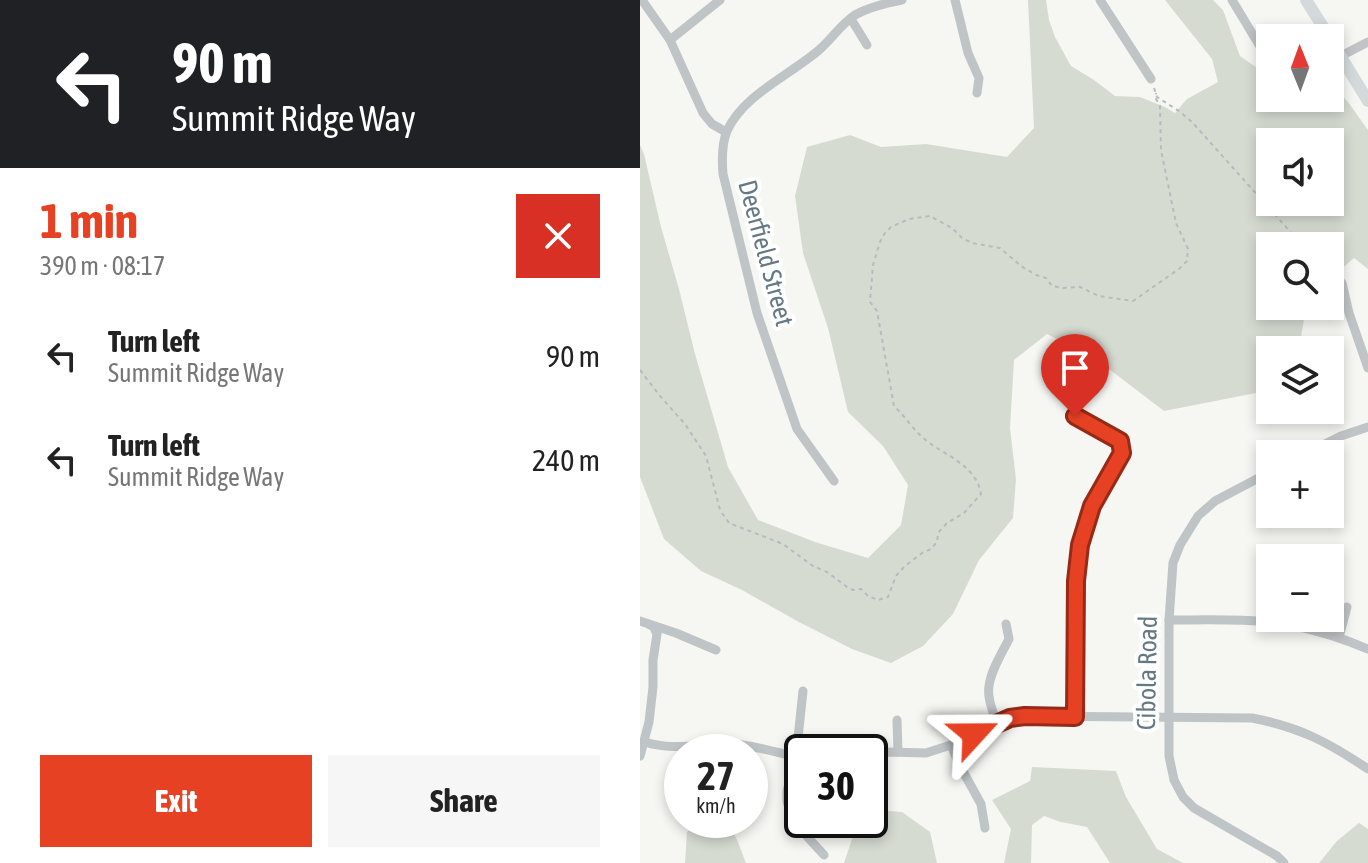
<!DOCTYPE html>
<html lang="en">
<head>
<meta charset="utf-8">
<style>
	body { margin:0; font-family:"Asap Condensed",sans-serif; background:#f6f6f6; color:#222; height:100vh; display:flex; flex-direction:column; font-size:30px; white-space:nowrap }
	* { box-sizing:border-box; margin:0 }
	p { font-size:26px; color:#767676 }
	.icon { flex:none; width:44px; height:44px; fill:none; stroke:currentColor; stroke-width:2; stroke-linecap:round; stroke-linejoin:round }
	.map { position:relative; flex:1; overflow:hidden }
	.side { display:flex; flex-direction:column; background:#fff; width:640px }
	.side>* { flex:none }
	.hud { background:#202124; color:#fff; overflow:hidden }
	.needle { width:52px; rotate:359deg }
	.fabs { position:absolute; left:616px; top:24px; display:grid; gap:16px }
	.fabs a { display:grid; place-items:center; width:88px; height:88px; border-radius:0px; background:#fff; box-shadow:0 4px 12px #0003; font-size:40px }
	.speed { position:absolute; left:24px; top:734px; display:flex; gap:16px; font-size:40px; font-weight:700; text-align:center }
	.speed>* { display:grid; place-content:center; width:104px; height:104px; border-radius:50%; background:#fff; box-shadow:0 4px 12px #0003; line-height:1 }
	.speed small { font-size:20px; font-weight:400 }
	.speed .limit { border:4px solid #111; border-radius:12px; background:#fff; color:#111 }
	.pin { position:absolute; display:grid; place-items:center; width:68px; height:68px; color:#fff; margin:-82px -34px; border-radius:50% 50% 50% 0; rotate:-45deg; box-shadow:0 0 8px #0007 }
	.pin .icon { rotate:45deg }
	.me { position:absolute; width:88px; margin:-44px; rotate:66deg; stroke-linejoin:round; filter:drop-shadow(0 0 6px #0008) }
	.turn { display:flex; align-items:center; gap:28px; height:168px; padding:0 40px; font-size:36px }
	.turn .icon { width:104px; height:104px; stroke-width:2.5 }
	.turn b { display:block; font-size:56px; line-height:68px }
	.round { display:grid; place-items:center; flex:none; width:84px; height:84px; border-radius:0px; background:#f6f6f6 }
	.headline { display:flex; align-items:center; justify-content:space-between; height:136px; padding:0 40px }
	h1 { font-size:48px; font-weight:700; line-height:60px; color:#e64123 }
	.cta { display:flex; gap:16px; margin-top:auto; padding:16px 40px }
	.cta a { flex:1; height:92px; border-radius:0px; background:#e64123; color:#fff; font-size:32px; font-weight:700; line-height:92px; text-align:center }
	.cta a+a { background:#f6f6f6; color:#222 }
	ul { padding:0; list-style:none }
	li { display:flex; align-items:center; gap:24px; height:104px; padding:0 40px }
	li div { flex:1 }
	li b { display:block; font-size:30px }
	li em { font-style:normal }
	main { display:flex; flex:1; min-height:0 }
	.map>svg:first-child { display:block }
	.green { fill:#d6dbd2; fill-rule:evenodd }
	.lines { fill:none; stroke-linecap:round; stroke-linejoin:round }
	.path { stroke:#b7bbbe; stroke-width:2; stroke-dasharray:4 4; stroke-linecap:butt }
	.minor { stroke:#bfc4c7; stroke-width:9 }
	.major { stroke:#d4d9dc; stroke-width:12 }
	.route-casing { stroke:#962a17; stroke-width:20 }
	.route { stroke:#e64123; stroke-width:14 }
	.labels { text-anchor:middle; stroke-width:8; stroke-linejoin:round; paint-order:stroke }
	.street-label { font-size:26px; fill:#657984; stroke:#fff }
</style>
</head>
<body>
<main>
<section class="side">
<div class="hud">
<div class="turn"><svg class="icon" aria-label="left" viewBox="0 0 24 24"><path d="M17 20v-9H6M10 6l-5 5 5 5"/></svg><div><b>90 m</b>Summit Ridge Way</div></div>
</div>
<div class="headline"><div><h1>1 min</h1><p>390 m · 08:17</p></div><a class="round" style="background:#d93025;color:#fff"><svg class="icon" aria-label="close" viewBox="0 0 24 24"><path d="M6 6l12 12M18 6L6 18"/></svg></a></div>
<ul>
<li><svg class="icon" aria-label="left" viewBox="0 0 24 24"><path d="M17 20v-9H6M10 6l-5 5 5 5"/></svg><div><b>Turn left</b><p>Summit Ridge Way</p></div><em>90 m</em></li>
<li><svg class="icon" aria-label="left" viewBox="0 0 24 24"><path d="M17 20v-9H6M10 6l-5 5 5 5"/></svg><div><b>Turn left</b><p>Summit Ridge Way</p></div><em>240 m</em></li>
</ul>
<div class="cta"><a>Exit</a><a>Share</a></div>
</section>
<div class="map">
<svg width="728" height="863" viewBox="0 0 728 863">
	<rect width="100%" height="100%" fill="#f6f6f3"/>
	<g class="green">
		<path d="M388,0H406L409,20L415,37L431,66L454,80L475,96L500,97L525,107L535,113L547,99L578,82L572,59L525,0H573L583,10L600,56L630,77V98H690V84L692,85L708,102L728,130V269L714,258L690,279V246H630V306H666L659,350H630V385L621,392L524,411L452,356L407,334L374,360L370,428L376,479L373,518L339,560L313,614L283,646L251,663L212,649L157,621L102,590L61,571L24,539L0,477V145L4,154L21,227L39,289L55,354L88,467L118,520L175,542L228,558L261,525L268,485L243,446L208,412L188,328L163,253L155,196L167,147L210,135L241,147L286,144L367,157L394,128ZM690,142V202H630V142Z"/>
		<path d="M392,767L476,771L486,797L517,849L543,863H470L447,827L421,822L404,816L392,825L391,863H364L371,829L352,800L390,781Z"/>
		<path d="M237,810L262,812L290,832L297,863H204L212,839Z"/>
		<path d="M63,820C95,820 96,838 106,863H45L47,832Z"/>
		<path d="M719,823L728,829V863H679L697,841Z"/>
	</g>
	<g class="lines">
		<g class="path">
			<path d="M514,88L517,97L539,111L552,122L663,246"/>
			<path d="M690,301L700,311"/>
			<path d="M0,370L20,396L45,424L66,456L80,510L89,523L143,544L173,566L187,572L207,587L213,590L221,589L228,596L238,600L248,597L256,576L265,566L282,553L291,549L297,542L298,533L307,523L324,513L341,494C335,461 299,455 279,434C270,425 263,414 254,406L237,311L230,302L233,265L240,242L245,233L251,227L269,219L290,216L312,228L322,238L332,243L360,248L381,266L396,275L406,278L412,286L423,288L440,287L459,296L493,301L539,269L547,261L548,249L536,223L521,150L520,106L516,99V93"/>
		</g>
		<g class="minor">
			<path d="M2,0L30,40L63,113L72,124L86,132"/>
			<path d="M315,0L328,53L339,78L337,93"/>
			<path d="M460,0L511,79"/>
			<path d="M592,0L624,53"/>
			<path d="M211,19L227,45"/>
			<path d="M30,40L80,0"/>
			<path d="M701,56L728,42"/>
			<path d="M702,283L709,313L728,368"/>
			<path d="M435,416L480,441L482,453L452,506L440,545L436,581L435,717"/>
			<path d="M665,454L701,436L728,427"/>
			<path d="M630,472L575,501L558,516L540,545L533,563L529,620V756L534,780L543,797L554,808L637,856L644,863"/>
			<path d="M194,481L157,429L117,313L83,174C82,162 82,143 87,131C103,95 150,75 179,50C192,39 200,25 215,15C229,7 246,3 262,0"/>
			<path d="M529,620C570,620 615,618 655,626C680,631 704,639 728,649"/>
			<path d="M0,621L36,633L76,650"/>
			<path d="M699,637L707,607"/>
			<path d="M163,691L156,757L147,791V801L152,820L184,855"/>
			<path d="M257,720L258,752"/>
			<path d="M357,724C353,712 347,698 349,686C351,670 362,653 369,639L366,624"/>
			<path d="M5,742C33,751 58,744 87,744C112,744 137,753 162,758"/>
			<path d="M311,745L320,766L341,804L345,828"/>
			<path d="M230,754L246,752L286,753L311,745L370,718L385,716L612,718C659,727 688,742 728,769"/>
			<path d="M0,756L9,722L13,687V660L17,634L13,626L10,625"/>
		</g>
		<g class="major">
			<path d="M666,0L690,38"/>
			<path d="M690,39L728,101"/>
		</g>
	</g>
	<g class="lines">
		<defs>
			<path id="route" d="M334,734L370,718L385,716L435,717L436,581L440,545L452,506L482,453L480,441L435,416"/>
		</defs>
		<use href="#route" class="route-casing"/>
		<use href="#route" class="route"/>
	</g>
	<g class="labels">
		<g class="street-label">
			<text transform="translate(126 253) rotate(75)" y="9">Deerfield Street</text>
			<text transform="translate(507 673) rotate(-89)" y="9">Cibola Road</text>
		</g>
	</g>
</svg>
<div class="fabs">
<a><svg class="needle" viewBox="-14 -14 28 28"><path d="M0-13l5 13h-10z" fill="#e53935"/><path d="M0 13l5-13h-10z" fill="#767676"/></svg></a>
<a><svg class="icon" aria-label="sound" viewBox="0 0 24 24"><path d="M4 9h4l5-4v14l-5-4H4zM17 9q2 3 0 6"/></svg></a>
<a><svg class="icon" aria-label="search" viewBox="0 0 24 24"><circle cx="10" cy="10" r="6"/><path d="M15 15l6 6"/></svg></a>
<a><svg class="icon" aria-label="layers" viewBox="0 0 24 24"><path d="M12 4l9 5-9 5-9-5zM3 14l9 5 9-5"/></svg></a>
<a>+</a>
<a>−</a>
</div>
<div class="speed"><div>27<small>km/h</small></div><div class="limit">30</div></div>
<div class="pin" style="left:435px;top:416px;background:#d93025"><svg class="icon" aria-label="arrive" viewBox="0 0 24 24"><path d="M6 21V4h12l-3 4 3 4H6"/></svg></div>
<svg class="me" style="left:334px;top:734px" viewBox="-20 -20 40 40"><path d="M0-17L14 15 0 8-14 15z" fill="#e64123" stroke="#fff" stroke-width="4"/></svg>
</div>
</main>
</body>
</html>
